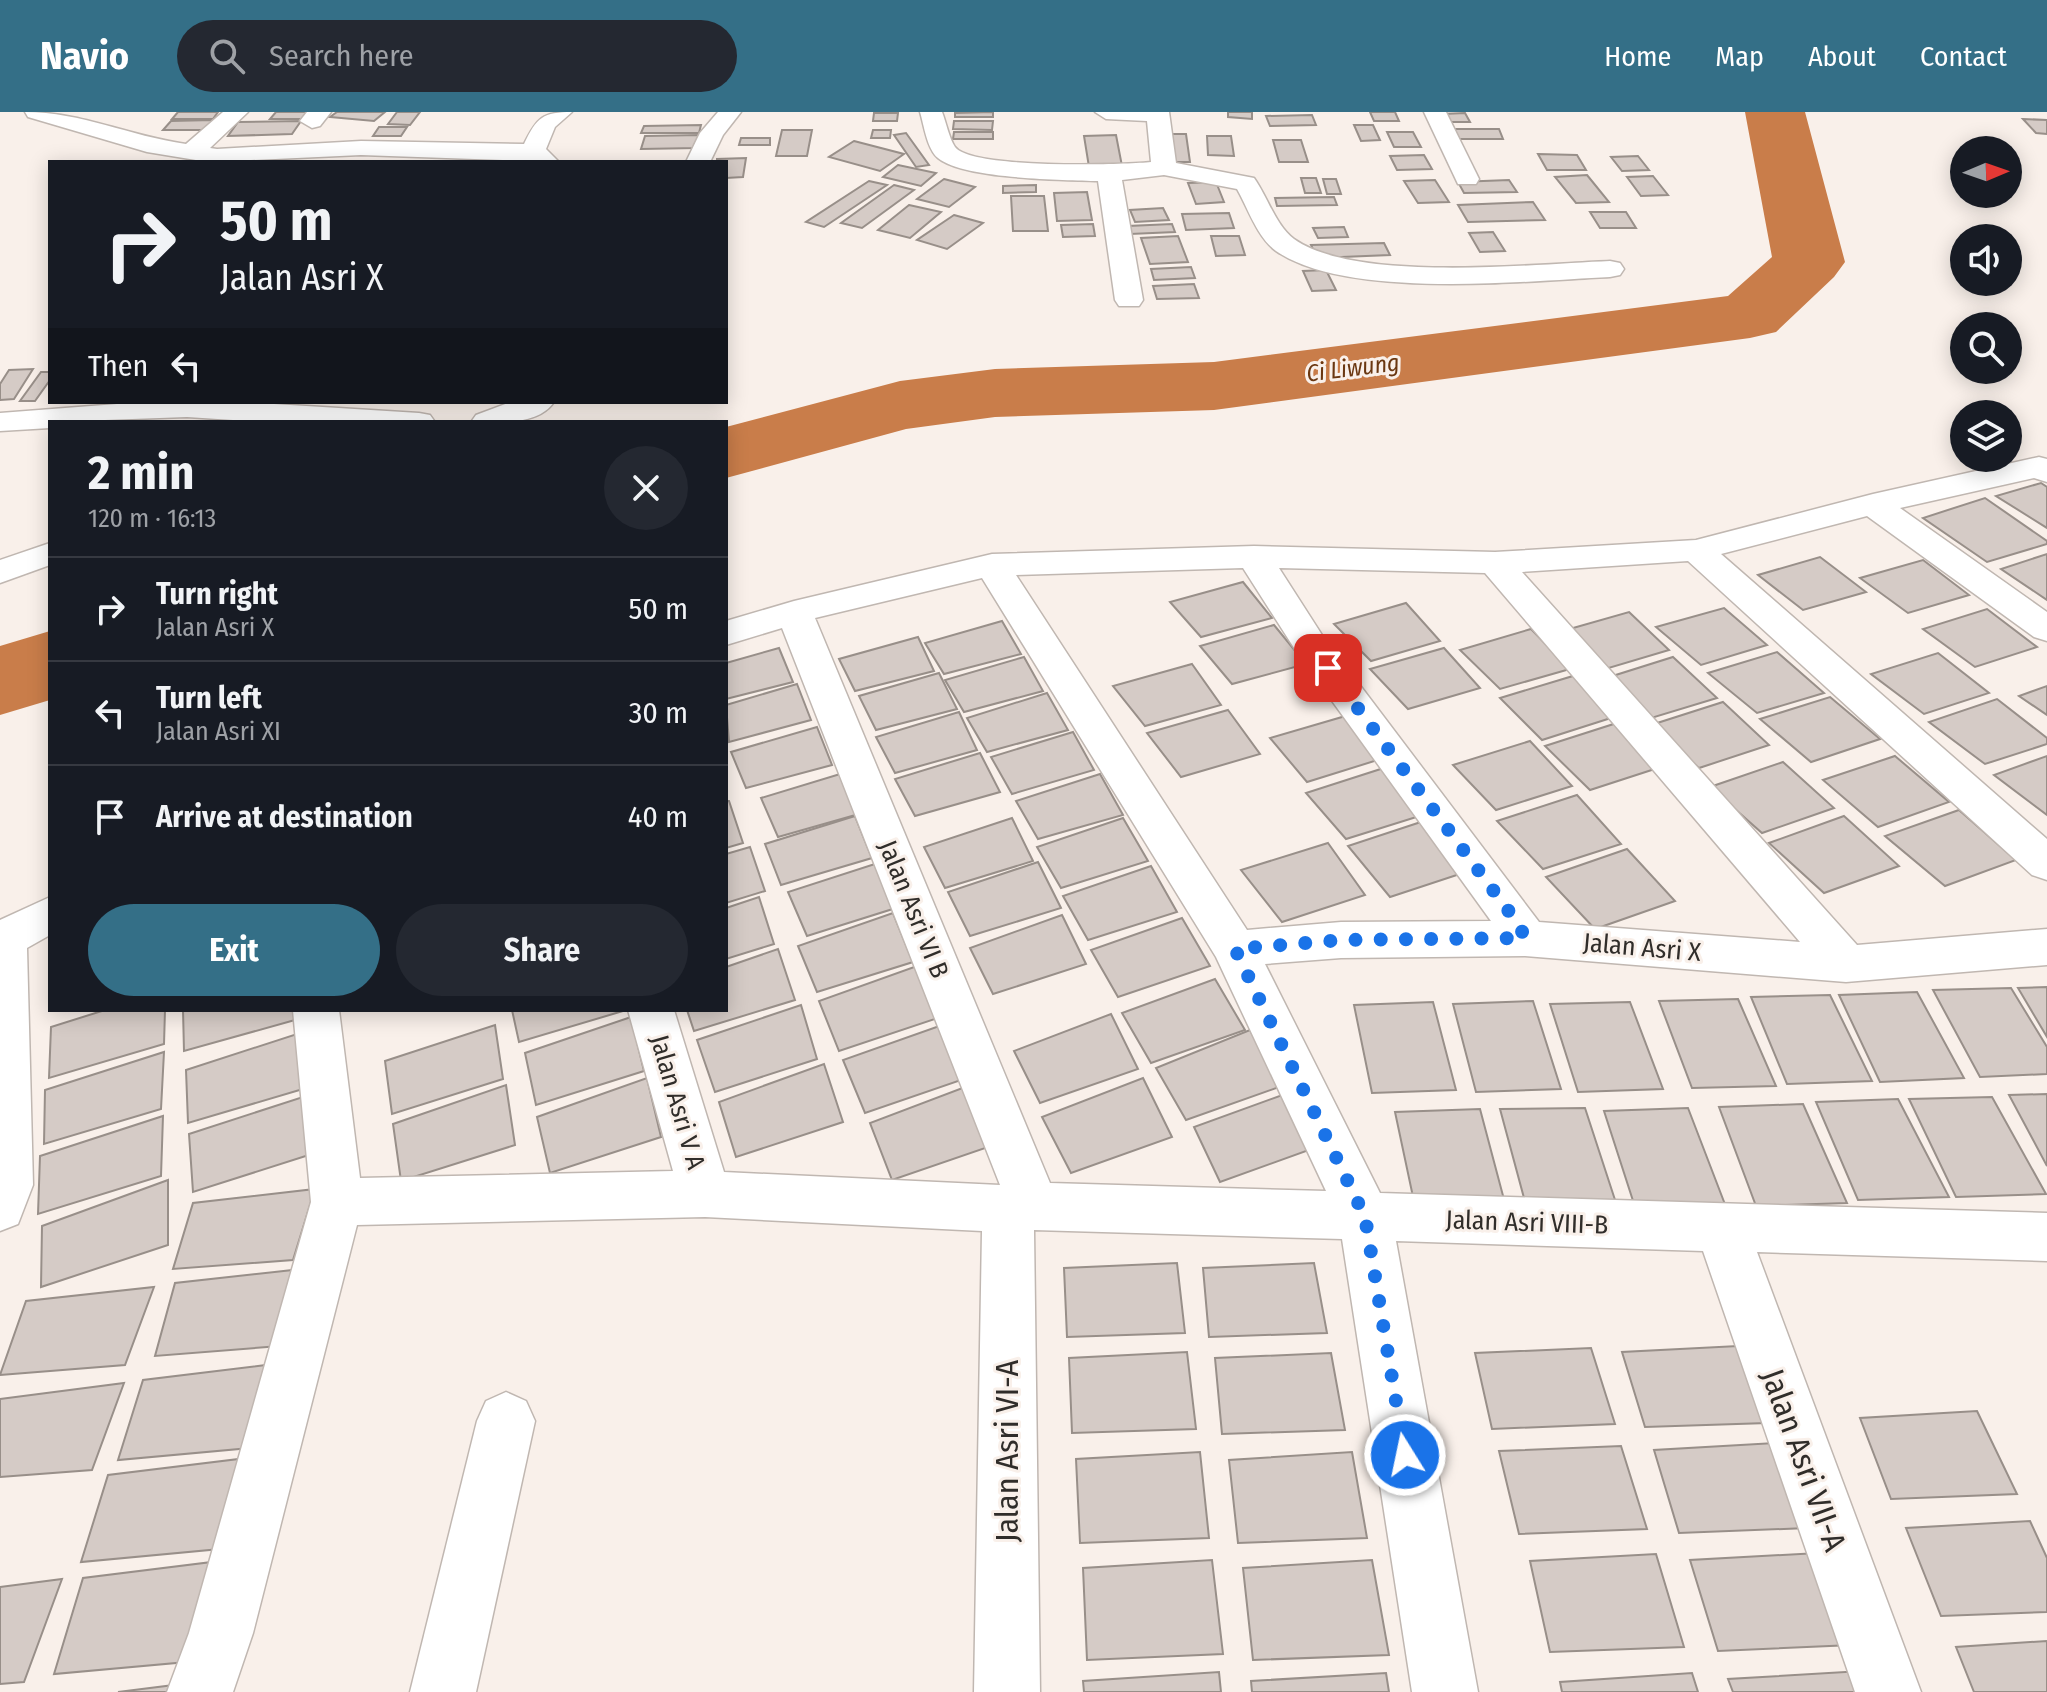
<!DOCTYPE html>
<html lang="en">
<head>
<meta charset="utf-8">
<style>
	body { margin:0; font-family:"Fira Sans Condensed",sans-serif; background:#242831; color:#f1f3f6; height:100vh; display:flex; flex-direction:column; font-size:30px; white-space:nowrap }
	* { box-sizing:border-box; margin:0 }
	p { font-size:26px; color:#9ea1a6 }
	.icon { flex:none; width:44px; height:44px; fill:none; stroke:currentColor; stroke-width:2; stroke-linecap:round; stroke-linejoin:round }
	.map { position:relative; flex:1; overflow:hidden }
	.drawer { position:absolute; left:48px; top:308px; width:680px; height:592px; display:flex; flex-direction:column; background:#171b24; border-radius:0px; box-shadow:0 4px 20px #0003 }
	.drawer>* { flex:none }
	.banner { position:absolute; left:48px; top:48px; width:680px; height:244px; border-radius:0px; box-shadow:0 4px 20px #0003; background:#171b24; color:#f1f3f6; overflow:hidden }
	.needle { width:52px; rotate:88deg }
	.tools { position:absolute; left:1950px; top:24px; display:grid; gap:16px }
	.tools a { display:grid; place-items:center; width:72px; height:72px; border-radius:50%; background:#171b24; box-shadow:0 4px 20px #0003; font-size:40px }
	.pin { position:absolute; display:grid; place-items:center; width:68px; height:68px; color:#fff; margin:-34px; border-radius:16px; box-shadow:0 4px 12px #0006 }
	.me { position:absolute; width:88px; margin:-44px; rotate:350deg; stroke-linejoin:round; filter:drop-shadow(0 0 6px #0008) }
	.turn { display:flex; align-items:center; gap:28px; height:168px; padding:0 40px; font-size:36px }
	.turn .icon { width:104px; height:104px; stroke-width:2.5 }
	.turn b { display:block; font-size:56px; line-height:68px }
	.then { display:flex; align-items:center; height:76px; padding:0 40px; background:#0003; gap:16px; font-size:30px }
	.round { display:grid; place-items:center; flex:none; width:84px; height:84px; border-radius:42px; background:#242831 }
	.summary { display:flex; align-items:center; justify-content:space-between; height:136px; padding:0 40px }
	h1 { font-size:48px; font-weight:700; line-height:60px }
	.action { display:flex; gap:16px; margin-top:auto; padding:16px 40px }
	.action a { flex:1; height:92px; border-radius:48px; background:#346f87; color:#fff; font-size:32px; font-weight:700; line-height:92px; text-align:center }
	.action a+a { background:#242831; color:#f1f3f6 }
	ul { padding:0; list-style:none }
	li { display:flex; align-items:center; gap:24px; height:104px; padding:0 40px; border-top:2px solid #363941 }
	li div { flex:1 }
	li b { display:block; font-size:30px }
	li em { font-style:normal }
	header { display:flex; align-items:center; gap:48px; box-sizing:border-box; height:112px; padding:0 40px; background:#346f87; color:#fff }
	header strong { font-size:38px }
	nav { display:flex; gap:44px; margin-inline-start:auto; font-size:28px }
	.search { width:560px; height:72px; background:#242831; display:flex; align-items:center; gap:20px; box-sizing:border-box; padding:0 28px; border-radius:44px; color:#9ea1a6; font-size:30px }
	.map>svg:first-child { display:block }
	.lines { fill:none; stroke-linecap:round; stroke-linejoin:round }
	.river { fill:#c97d4a; fill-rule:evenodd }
	.building { fill:#d5cbc6; stroke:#988f89; stroke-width:2 }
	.street-casing { stroke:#c0b7b1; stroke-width:3 }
	.street { fill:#fff; fill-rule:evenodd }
	.route { stroke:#1a73e8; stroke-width:14; stroke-dasharray:0 25.2 }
	.labels { text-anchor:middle; stroke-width:6; stroke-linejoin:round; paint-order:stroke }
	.far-water-label { font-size:24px; font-style:italic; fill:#6a3711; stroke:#f9f0ea }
	.street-label { font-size:26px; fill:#302d2a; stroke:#f9f0ea }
	.near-street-label { font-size:32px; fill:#302d2a; stroke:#f9f0ea }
</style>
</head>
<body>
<header>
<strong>Navio</strong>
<div class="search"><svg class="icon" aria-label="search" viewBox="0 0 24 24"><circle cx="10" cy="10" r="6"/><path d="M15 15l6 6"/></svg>Search here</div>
<nav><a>Home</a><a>Map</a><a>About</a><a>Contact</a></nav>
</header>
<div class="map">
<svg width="2047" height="1580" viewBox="0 0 2047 1580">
	<rect width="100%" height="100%" fill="#f9f0ea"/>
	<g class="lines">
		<g class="river">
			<path d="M1745,0H1805L1845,150L1834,165L1776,220L1750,226L1214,298L995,305L906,317L726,366V315L900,269L995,257L1214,250L1728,184L1772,145Z"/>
			<path d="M50,519V588L0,603V534Z"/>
		</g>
	</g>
	<g class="building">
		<path d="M178,0H218L213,7H172Z"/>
		<path d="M276,0H307L302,7H270Z"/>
		<path d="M337,0H385L374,9L330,5Z"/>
		<path d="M397,0H420L410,13L388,12Z"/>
		<path d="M993,0V5H955V1Z"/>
		<path d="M1228,0H1252V7L1228,5Z"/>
		<path d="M1370,0H1395L1399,9H1374Z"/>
		<path d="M874,1H898L897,9H873Z"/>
		<path d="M1465,1L1470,10H1448L1443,2Z"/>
		<path d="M1312,3L1316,13L1270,14L1266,4Z"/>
		<path d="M2023,7L2047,8V22L2036,21Z"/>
		<path d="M213,8L206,18H163L171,9Z"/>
		<path d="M301,9L292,22L228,24L238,10Z"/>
		<path d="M954,9H993L992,18L953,17Z"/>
		<path d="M701,13L699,21H641L644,14Z"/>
		<path d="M1354,13H1373L1380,28L1361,29Z"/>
		<path d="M379,15H407L401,24H373Z"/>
		<path d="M1451,17H1499L1503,27H1456Z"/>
		<path d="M782,18H812L807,44H776Z"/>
		<path d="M873,18H891L890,26H871Z"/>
		<path d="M954,20H993V27H953Z"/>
		<path d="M1387,20H1413L1421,35H1394Z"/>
		<path d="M906,21L929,53L916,55L894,23Z"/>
		<path d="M1166,22H1186L1190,50H1170Z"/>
		<path d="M700,23L697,36L641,37L645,24Z"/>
		<path d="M1116,23L1122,54L1089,55L1084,24Z"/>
		<path d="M1207,24H1231L1234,44L1208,43Z"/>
		<path d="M741,26H770V33H739Z"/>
		<path d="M1273,28H1301L1308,50H1279Z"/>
		<path d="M854,29L904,42L880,59L829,45Z"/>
		<path d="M1538,42L1577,43L1586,58H1547Z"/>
		<path d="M1424,43L1432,57L1397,58L1390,44Z"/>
		<path d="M1638,44L1649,58L1622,59L1611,45Z"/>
		<path d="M746,46L743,65L726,66V50H717V47Z"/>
		<path d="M898,53L936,61L921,74L883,65Z"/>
		<path d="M1587,63L1609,90L1576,91L1555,65Z"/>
		<path d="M1653,64L1668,83L1641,84L1627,65Z"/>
		<path d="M1301,66H1316L1321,81H1305Z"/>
		<path d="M944,67L975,75L949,95L917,87Z"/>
		<path d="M1323,67H1336L1341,82H1327Z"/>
		<path d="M1435,68L1449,90L1418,91L1404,69Z"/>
		<path d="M1509,68L1517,80L1464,81L1458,70Z"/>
		<path d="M869,69L887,73L824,115L806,110Z"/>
		<path d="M1216,70L1224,90L1196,92L1188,71Z"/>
		<path d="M894,73L914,78L862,116L841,111Z"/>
		<path d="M1036,73V80L1003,81V74Z"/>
		<path d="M1087,80L1092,108L1057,109L1054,81Z"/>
		<path d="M1011,84H1044L1048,119H1013Z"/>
		<path d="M1334,85L1337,93L1277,94L1275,86Z"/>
		<path d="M1533,90L1545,108L1468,110L1458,93Z"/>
		<path d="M909,93L941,100L910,126L878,118Z"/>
		<path d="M1163,96L1169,108L1135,110L1130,98Z"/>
		<path d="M1590,100H1626L1636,116H1600Z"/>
		<path d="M1229,101L1234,116L1186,118L1182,102Z"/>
		<path d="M954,103L983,111L947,137L917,128Z"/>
		<path d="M1093,112L1095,124L1063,125L1061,113Z"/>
		<path d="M1172,112L1175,120L1130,122L1128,114Z"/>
		<path d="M1344,115L1348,125L1318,126L1313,116Z"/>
		<path d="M1493,120L1505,139L1480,140L1469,121Z"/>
		<path d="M1178,124L1188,150L1150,152L1141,126Z"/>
		<path d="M1211,124H1239L1245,143L1216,144Z"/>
		<path d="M1384,131L1390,143L1317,146L1311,133Z"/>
		<path d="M1191,155L1195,166L1154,168L1151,157Z"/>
		<path d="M1326,158L1336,178L1312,179L1303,159Z"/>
		<path d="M1194,172L1199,186L1157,187L1153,174Z"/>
		<path d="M33,257L14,287L0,288V272L9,258Z"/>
		<path d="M41,260H50V268L35,289H20Z"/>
		<path d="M2041,371L2047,375V416L1996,384Z"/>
		<path d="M1985,386L2047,429V432L1987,450L1923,406Z"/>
		<path d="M2047,442V488L2001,457Z"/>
		<path d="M1820,445L1866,480L1803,498L1758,463Z"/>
		<path d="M1923,448L1969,483L1908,501L1860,466Z"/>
		<path d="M1243,470L1272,506L1201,525L1170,490Z"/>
		<path d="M1406,491L1440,529L1371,549L1334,512Z"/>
		<path d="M1724,496L1767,533L1701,553L1656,515Z"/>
		<path d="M1987,497L2037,535L1975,555L1923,517Z"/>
		<path d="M1629,500L1669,538L1602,558L1559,520Z"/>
		<path d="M1002,509L1021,542L944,562L925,531Z"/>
		<path d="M1274,513L1306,552L1232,572L1200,534Z"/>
		<path d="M1531,517L1570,557L1500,577L1460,538Z"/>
		<path d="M918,525L934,559L855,579L839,547Z"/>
		<path d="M779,536L793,570L726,587V551Z"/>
		<path d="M1444,536L1480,576L1408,597L1370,557Z"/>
		<path d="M1777,540L1824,581L1757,601L1708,561Z"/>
		<path d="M1938,541L1989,581L1924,602L1871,562Z"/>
		<path d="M1024,545L1043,579L964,600L945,568Z"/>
		<path d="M1673,545L1717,586L1648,607L1603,567Z"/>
		<path d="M1192,552L1221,593L1145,614L1113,574Z"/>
		<path d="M939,561L957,597L876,618L859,584Z"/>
		<path d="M1573,564L1614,605L1542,628L1500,586Z"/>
		<path d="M797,572L811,608L729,630L726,593Z"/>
		<path d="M2047,574V603L2019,584Z"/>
		<path d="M1047,581L1068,618L987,640L967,606Z"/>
		<path d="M1830,585L1880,627L1811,650L1760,607Z"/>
		<path d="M1997,587L2047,626V632L1985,652L1929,610Z"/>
		<path d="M1723,590L1769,633L1699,656L1651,613Z"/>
		<path d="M1228,598L1260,642L1181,665L1147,621Z"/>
		<path d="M959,600L977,638L895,661L876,625Z"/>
		<path d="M1349,603L1384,646L1307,670L1270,626Z"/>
		<path d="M1620,610L1664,654L1590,678L1545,634Z"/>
		<path d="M817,615L832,653L746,676L731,640Z"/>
		<path d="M1073,620L1094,658L1012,682L991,645Z"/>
		<path d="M1530,629L1572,674L1496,698L1453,653Z"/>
		<path d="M980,641L1000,680L915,704L895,667Z"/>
		<path d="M1895,644L1949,690L1878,715L1823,668Z"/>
		<path d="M2047,644V703L1994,663Z"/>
		<path d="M1783,650L1834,696L1762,721L1710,675Z"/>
		<path d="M1387,655L1426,702L1346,727L1306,681Z"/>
		<path d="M850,659L866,700L778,725L761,686Z"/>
		<path d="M1100,662L1123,703L1038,727L1016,689Z"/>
		<path d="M1577,683L1621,732L1543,757L1497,709Z"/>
		<path d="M726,689H729L743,731L726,736Z"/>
		<path d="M1959,698L2016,748L1945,774L1885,724Z"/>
		<path d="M855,704L872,746L781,773L765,732Z"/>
		<path d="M1844,704L1899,754L1824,781L1769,731Z"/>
		<path d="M1012,706L1033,749L945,776L924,735Z"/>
		<path d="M1123,706L1148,749L1061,776L1037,735Z"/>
		<path d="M1430,707L1472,758L1390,785L1348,734Z"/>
		<path d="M1328,731L1365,783L1282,810L1241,758Z"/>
		<path d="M750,735L765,779L726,791V742Z"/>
		<path d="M1627,737L1675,789L1595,817L1546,765Z"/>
		<path d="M881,750L899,795L807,824L788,780Z"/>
		<path d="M1038,750L1061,796L970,824L948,780Z"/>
		<path d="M1151,754L1177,800L1088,828L1063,784Z"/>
		<path d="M759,785L774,832L726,847V796Z"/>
		<path d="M893,801L913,850L817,880L798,834Z"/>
		<path d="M1062,803L1086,852L993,882L970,836Z"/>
		<path d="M1182,806L1210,854L1118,885L1091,838Z"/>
		<path d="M778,837L795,888L694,919L687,898H726V855Z"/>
		<path d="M917,854L938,906L839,939L819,889Z"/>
		<path d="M1215,867L1245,918L1151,951L1122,901Z"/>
		<path d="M2047,875V925L2018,876Z"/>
		<path d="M2011,876L2047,935V962L1980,965L1933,878Z"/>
		<path d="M1917,880L1964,966L1880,970L1839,883Z"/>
		<path d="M1830,883L1872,969L1787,972L1751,885Z"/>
		<path d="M1738,887L1776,974L1692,976L1659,889Z"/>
		<path d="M1533,889L1561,977L1476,980L1453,892Z"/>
		<path d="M1433,890L1456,978L1372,981L1354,893Z"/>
		<path d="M1630,890L1663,977L1578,980L1550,892Z"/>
		<path d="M801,893L817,947L715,980L697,928Z"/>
		<path d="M105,898H165L164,932L49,966L51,915Z"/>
		<path d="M183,898H294L295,908L184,939Z"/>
		<path d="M512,898H623V899L519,930Z"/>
		<path d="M1111,902L1138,957L1040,991L1014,939Z"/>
		<path d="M631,905L644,959L536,993L525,941Z"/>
		<path d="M945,912L967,966L865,1001L843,948Z"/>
		<path d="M495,913L503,967L392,1002L385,949Z"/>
		<path d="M1250,918L1282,974L1186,1008L1156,956Z"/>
		<path d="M300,921L303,977L188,1011L186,958Z"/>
		<path d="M164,940L161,997L44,1032L45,978Z"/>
		<path d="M824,952L843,1010L736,1045L719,990Z"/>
		<path d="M647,966L661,1025L550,1061L537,1005Z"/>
		<path d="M1143,966L1172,1025L1071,1061L1042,1005Z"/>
		<path d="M973,972L997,1032L892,1068L870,1011Z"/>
		<path d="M506,973L515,1033L401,1069L393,1012Z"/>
		<path d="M1288,981L1320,1034L1220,1070L1194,1015Z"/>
		<path d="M2047,982V1054L2009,983Z"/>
		<path d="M309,983L312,1042L193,1080L189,1022Z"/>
		<path d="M1992,985L2046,1082L1956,1085L1909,987Z"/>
		<path d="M1898,987L1949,1085L1858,1088L1816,990Z"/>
		<path d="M1803,992L1847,1091L1756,1094L1719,995Z"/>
		<path d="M1585,996L1617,1094L1527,1097L1500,997Z"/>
		<path d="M1688,996L1726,1095L1636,1098L1604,999Z"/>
		<path d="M1480,997L1506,1095L1416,1099L1395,1000Z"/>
		<path d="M163,1004L161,1064L38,1102L40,1044Z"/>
		<path d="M168,1068V1133L41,1175L42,1114Z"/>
		<path d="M315,1077L293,1148L173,1157L193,1091Z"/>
		<path d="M1177,1151L1185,1221L1067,1225L1064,1156Z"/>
		<path d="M1314,1151L1327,1221L1209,1225L1203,1156Z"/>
		<path d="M302,1157L280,1234L155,1244L175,1171Z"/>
		<path d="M154,1175L125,1253L0,1263L26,1189Z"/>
		<path d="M1738,1234L1767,1311L1645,1315L1622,1240Z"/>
		<path d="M1591,1236L1615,1312L1492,1317L1475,1241Z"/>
		<path d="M1187,1240L1196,1317L1072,1321L1069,1246Z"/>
		<path d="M1331,1241L1345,1318L1222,1322L1215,1246Z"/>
		<path d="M274,1252L250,1336L118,1348L143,1268Z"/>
		<path d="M124,1271L92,1358L0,1365V1287Z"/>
		<path d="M1977,1299L2017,1382L1891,1387L1860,1306Z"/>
		<path d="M1775,1331L1807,1416L1679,1421L1654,1338Z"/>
		<path d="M1621,1334L1647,1417L1519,1422L1499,1339Z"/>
		<path d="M1200,1340L1209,1426L1080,1431L1076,1347Z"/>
		<path d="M1352,1340L1367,1426L1238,1431L1229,1348Z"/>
		<path d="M247,1346L220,1437L81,1450L108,1363Z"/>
		<path d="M2030,1409L2047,1446V1500L1941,1504L1906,1416Z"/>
		<path d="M1818,1441L1852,1533L1718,1539L1690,1448Z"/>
		<path d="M1656,1442L1684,1535L1550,1540L1530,1449Z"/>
		<path d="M228,1448L198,1549L54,1562L83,1466Z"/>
		<path d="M1212,1448L1223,1542L1087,1548L1083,1456Z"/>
		<path d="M1372,1448L1389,1543L1253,1548L1243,1456Z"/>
		<path d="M62,1467L24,1570L0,1572V1475Z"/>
		<path d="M2047,1529V1580H1974L1956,1535Z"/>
		<path d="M1862,1559L1870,1580H1733L1728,1567Z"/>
		<path d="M1219,1560L1221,1580H1084L1083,1569Z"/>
		<path d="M1386,1561L1389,1580H1252L1251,1569Z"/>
		<path d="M1692,1561L1698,1580H1562L1560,1570Z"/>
		<path d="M190,1571L187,1580H118Z"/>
	</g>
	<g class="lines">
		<defs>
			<g id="street">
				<path d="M25,0C82,0 129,24 186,32L223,0H248L210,36L217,37L361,29L524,32C537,5 543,0 572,0L555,15L546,37L559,50L361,43L208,50L147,40L28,5Z"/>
				<path d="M307,0H331L320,14L312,16L300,9Z"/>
				<path d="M718,0H741L723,23L710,50H686L700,21Z"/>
				<path d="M920,0H942C946,10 949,26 955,35C971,57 1121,53 1151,50L1147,9L1106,7L1095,0H1169L1176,51L1254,66C1267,84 1276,114 1294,127C1356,171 1533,152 1610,149L1620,151L1624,157L1620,163L1610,165C1525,169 1347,188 1276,139C1257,125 1248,96 1237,77L1164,63L1122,68L1143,188L1139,194H1119L1115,188L1098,69C1063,68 963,67 938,46C927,37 924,13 920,0Z"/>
				<path d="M1424,0H1446L1479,67L1476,72H1458Z"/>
				<path d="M143,290H241L419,301L430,303L435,310H265L187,305L50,310V316L0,319V301Z"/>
				<path d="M511,290H554C538,314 497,310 471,310L476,303Z"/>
				<path d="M2039,345L2047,347V370L2034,366L1900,396L2047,500V529L2034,525L1867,404L1721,442L2047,727V768L2032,763L1688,449L1522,460L1857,833L2047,817V853L1846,870L1525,844L1341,846L1265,852L1380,1081L2047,1101V1149L1757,1140L1921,1580H1855L1703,1139L1396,1129L1478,1580H1412L1342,1127L1034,1118L1040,1580H974L982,1119L705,1105L357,1113L253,1521L233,1580H167L189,1521L311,1090L293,898H339L360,1066L673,1059L628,898H674L724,1060L1000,1073L782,516L726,533V509L794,489L992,442L1254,434L1495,440L1696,428L1873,382ZM1243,456L1296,539L1491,809L1341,810L1247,818L1016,463ZM1279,456L1485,461L1800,830L1539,810L1322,523ZM982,466L1216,845L1326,1079L1050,1071L815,506Z"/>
				<path d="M50,431V453L0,471V448Z"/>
				<path d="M50,785V823L27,836L33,1073L18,1112L0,1119V808Z"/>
				<path d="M506,1280L526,1289L535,1309L476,1580H410L477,1309L486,1289Z"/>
			</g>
		</defs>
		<use href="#street" class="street-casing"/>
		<use href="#street" class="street"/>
	</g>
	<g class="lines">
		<path class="route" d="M1328,556L1519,813L1525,826L1341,828L1235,837L1365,1105L1405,1343"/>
	</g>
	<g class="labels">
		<g class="far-water-label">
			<text transform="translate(1353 256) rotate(-7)" y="8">Ci Liwung</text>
		</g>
		<g class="street-label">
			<text transform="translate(914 797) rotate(68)" y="9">Jalan Asri VI B</text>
			<text transform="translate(1642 835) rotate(5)" y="9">Jalan Asri X</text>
			<text transform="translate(678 990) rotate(74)" y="9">Jalan Asri V A</text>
			<text transform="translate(1527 1110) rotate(2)" y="9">Jalan Asri VIII-B</text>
		</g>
		<g class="near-street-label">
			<text transform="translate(1007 1339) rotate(-90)" y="11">Jalan Asri VI-A</text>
			<text transform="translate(1804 1348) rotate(70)" y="11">Jalan Asri VII-A</text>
		</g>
	</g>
</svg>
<div class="tools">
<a><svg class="needle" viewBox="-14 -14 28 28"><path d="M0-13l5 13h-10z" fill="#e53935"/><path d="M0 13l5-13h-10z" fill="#9ea1a6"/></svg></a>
<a><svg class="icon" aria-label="sound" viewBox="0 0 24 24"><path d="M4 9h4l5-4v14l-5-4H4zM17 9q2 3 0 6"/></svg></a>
<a><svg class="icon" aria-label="search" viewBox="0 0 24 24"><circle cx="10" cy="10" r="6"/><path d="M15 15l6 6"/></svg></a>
<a><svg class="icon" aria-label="layers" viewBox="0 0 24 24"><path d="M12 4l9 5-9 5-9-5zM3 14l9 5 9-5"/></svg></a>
</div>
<div class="pin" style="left:1328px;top:556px;background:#d93025"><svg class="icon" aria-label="arrive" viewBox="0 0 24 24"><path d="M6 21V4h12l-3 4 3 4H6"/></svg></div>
<svg class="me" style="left:1405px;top:1343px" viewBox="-20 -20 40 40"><circle r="17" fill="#1a73e8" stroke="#fff" stroke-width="3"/><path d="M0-11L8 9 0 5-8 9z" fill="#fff"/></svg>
<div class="banner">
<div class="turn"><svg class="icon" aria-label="right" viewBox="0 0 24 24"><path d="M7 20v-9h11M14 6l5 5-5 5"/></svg><div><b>50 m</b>Jalan Asri X</div></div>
<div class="then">Then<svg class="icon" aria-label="left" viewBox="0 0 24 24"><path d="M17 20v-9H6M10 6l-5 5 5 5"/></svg></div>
</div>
<section class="drawer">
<div class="summary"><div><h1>2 min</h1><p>120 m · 16:13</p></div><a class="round"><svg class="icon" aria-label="close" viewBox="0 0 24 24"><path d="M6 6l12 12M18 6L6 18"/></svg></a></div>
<ul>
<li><svg class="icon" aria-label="right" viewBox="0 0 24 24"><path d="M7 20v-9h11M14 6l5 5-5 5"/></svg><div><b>Turn right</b><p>Jalan Asri X</p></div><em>50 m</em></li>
<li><svg class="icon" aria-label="left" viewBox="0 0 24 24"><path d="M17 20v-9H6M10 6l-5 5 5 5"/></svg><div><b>Turn left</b><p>Jalan Asri XI</p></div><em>30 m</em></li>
<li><svg class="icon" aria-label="arrive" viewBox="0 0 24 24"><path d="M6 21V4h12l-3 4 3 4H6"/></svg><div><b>Arrive at destination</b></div><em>40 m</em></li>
</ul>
<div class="action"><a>Exit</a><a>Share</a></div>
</section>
</div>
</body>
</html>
